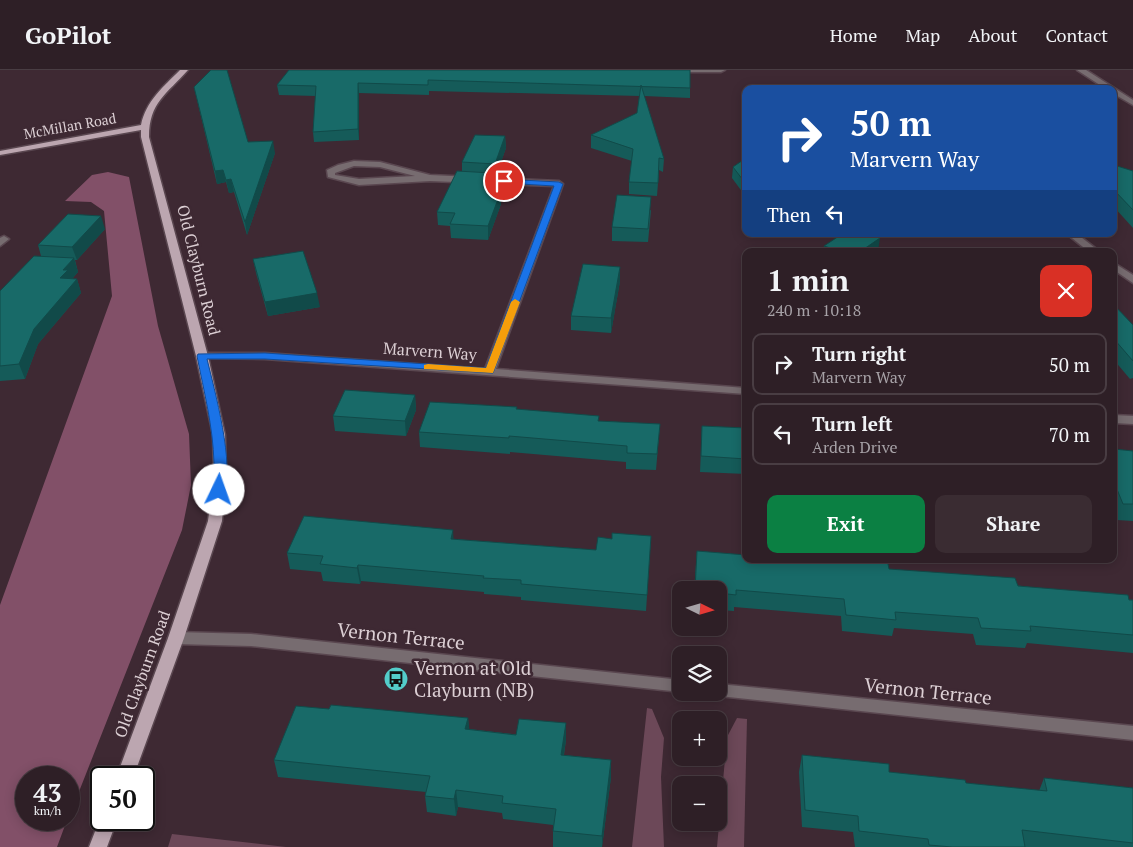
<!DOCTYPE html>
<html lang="en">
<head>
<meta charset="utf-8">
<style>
	body { margin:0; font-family:"PT Serif",serif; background:#3a2c32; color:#f1f3f6; height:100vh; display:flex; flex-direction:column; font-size:19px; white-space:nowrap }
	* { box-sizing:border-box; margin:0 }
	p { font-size:16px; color:#a7a2a7 }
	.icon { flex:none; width:28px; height:28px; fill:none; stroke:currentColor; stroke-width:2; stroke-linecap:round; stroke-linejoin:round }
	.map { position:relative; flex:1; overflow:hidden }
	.panel { position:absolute; left:742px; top:178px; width:375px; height:315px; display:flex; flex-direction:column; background:#2e1f26; border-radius:10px; box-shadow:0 2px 12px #0003,0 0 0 1px #493d43 }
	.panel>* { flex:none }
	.hud { position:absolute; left:742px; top:15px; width:375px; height:152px; border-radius:10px; box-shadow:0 2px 12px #0003,0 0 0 1px #493d43; background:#1a4fa0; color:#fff; overflow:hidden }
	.needle { width:32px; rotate:95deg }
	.fabs { position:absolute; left:672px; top:511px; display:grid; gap:10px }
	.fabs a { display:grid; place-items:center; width:55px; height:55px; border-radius:10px; background:#2e1f26; box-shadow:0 2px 12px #0003,0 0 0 1px #493d43; font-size:25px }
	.speed { position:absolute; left:15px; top:696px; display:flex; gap:10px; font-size:25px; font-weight:700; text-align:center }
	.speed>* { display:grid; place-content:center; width:65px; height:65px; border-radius:50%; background:#2e1f26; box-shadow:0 2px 12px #0003,0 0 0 1px #493d43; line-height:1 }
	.speed small { font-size:12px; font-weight:400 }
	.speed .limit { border:2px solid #111; border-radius:8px; background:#fff; color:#111 }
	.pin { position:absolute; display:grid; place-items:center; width:42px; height:42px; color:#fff; margin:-21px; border:2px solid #fff; border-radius:50%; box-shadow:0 1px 5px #0007 }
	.me { position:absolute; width:55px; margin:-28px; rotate:3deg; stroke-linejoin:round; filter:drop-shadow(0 0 4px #0008) }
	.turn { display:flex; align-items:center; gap:18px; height:105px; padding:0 25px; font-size:22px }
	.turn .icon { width:65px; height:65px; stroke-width:2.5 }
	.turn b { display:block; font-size:35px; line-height:42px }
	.then { display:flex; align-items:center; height:48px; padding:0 25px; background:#0003; gap:10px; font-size:19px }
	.round { display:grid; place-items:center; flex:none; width:52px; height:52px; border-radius:10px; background:#3a2c32 }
	.headline { display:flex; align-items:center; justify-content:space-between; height:85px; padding:0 25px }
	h1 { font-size:30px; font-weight:700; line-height:38px }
	.cta { display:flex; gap:10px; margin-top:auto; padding:10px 25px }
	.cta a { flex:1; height:58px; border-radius:10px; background:#0b8043; color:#fff; font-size:20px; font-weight:700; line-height:58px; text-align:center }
	.cta a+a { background:#3a2c32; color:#f1f3f6 }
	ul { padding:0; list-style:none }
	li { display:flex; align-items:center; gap:15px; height:62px; margin:0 10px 8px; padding:0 15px; border:2px solid #493d43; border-radius:10px }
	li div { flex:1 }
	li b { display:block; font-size:19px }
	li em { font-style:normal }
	header { display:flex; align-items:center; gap:30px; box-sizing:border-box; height:70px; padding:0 25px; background:#2e1f26; border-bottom:1px solid #493d43 }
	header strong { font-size:24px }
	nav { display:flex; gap:28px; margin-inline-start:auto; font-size:18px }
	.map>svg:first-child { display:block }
	.green { fill:#6c4858 }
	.forest { fill:#825068 }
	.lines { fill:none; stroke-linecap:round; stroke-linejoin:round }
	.minor-casing { stroke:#5a4750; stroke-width:3 }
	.major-casing { stroke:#5a4750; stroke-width:3 }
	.minor { fill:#776c70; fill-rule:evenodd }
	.major { fill:#bca6b0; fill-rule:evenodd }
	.wall { fill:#155b59 }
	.shaded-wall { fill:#114a49 }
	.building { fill:#186a68; stroke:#114a49 }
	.route { fill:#1a73e8; stroke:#114b97 }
	.slow { fill:#f59e0b }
	.labels { text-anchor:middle; stroke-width:5; stroke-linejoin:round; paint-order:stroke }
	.far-street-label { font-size:14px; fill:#dccfd4; stroke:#3e2933 }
	.street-label { font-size:16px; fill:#dccfd4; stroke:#3e2933 }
	.near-street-label { font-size:19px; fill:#dccfd4; stroke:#3e2933 }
	.near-poi-label { font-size:19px; fill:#dccfd4; stroke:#3e2933; text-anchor:start }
</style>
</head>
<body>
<header>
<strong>GoPilot</strong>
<nav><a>Home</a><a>Map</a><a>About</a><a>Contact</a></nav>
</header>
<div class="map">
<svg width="1133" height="777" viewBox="0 0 1133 777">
	<rect width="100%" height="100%" fill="#3e2933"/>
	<g class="green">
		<path d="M647,638L652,639L664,668L661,707L664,777H632Z"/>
		<path d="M737,648L747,649L744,777H717L727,667Z"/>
		<path d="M172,764L286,777H168Z"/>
	</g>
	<path class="forest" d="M108,102L129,107L158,256L189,364L191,415L182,460L69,747V708H26V750H67L57,777H0V535L112,226L104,141L91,132L65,131L92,105Z"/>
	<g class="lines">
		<defs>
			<g id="minor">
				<path d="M667,0H725L721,2H671Z"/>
				<path d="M1077,0H1086L1133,30V35L1114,24V19H1106Z"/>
				<path d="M354,91L380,92L430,105L559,111L563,114L496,299L746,318V324L265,289L198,288L196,286L198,284L202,283H265L485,299L554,116L430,111L359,115L328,107L327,100L338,95ZM354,96L380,97L415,106L359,109L335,105V103Z"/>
				<path d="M1067,164H1077L1099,181H1088Z"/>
				<path d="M4,166L9,169L0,176V168Z"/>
				<path d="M1114,193L1133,205V213L1114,200Z"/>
				<path d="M1114,345L1133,346V354L1114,353Z"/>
				<path d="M176,562L251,564L681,610V622L251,576L176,574L171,572L168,568L171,564Z"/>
				<path d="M719,614L1133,656V670L719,626L712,622H719Z"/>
			</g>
			<g id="major">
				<path d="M180,0H188C167,24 149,32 149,67L208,286L225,365L226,405L222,451L184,568L133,708H116L168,568L208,451L214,405L213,365L196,286L141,67V60L0,85V81L141,55C146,31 163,17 180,0Z"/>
				<path d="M101,746V750H117L107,777H89Z"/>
			</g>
		</defs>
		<use href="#minor" class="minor-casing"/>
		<use href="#major" class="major-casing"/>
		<use href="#minor" class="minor"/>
		<use href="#major" class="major"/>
	</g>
	<g class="wall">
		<path d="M289,0L690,18V28L644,26L664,89L663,102L659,100L657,126L629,124V112L632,91L591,78V65L637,43L640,26L429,21V25L359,23V70L314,72L313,62L316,26L279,25L277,15Z"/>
		<path d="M194,17L248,72L275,83L247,165L234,122L229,123L226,112L217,114Z"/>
		<path d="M505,66L506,78L496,106H492L493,115L491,121L501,134L488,170L451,168L450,156L438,155L437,142L462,101V92Z"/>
		<path d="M746,88V127L732,108L733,97Z"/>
		<path d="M1114,95L1133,101V158L1114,137Z"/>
		<path d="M651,140L648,172L612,171V157Z"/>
		<path d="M105,159L77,190H75L78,202L72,209H77L81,223L38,274L25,309L0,311V313V221L41,186L38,175Z"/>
		<path d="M824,176L878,181H823Z"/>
		<path d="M253,189L320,237L268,246L256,203Z"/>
		<path d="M620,197V211L611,263L571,260V246Z"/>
		<path d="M1114,235L1133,255V308L1130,309L1114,290Z"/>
		<path d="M415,325L416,340L406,366L335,361L333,346Z"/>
		<path d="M517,337V339L599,351L660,354L656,400L626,399V392L510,382V384L420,377L419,362Z"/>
		<path d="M702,356L746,358V404L700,402Z"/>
		<path d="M1114,379L1133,381V451L1117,450L1114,442Z"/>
		<path d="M651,466L646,541L521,530V527L484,524V522L361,511L360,514L323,511L321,502L290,499L287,483L454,469L596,480L612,469Z"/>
		<path d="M697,481L814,491L815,489H887L889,499L1133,530V583L1027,573L1025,578L976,575L973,564L894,558L892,566L842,561L841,546L734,537V541L719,540V520H694Z"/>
		<path d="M329,639L468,648L469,659L566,670L564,685L611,690V707L602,777H553V755L503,749L502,743L458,737L456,746L427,742L425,726L426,722L278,707L274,690Z"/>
		<path d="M802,685L889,702L966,713L1039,721L1044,708L1133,718V777H855L853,762L802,757L799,702Z"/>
	</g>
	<g class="shaded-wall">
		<path d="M358,13L359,23V70L358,59Z"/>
		<path d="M505,66L506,78L496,106L495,94Z"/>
		<path d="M273,71L275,83L247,165L245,152Z"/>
		<path d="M223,100L226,112L217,114L215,101Z"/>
		<path d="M492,103L493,115L486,134V120Z"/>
		<path d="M231,109L234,122L229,123L226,110Z"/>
		<path d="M501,121V134L488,170V156Z"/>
		<path d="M101,146L105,159L77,190L72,177Z"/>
		<path d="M880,168L878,181H861Z"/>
		<path d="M74,188L78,202L71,210L60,208L63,200Z"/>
		<path d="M620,197V211L611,263V248Z"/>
		<path d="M77,209L81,223L38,274L25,309L19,294L34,259Z"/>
		<path d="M317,223L320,237L268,246L265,232Z"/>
		<path d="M415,325L416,340L406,366L405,351Z"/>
		<path d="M453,460L454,476L451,469Z"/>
		<path d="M358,495L361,511L360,514L357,498Z"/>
		<path d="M468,648L470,665L465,659Z"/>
		<path d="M566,653V670L561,701V685Z"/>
		<path d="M611,690V707L602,777V766Z"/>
		<path d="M456,720L458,737L456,746L454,729Z"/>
	</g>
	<g class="building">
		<path d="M211,0H227L248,72L273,71L245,152L231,109L226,110L223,100L215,101L194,17Z"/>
		<path d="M289,0H690V18L428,10V15L358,13V59L313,62L316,16L277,15Z"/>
		<path d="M641,15L664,89L659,88L658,113L629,112L633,79L591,65L637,43Z"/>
		<path d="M475,65L505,66L495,94L462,92Z"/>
		<path d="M746,88V114L733,97Z"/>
		<path d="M1114,95L1133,101V140L1114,120Z"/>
		<path d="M457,101L492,103L486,120L501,121L488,156L450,154L455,143L437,142Z"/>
		<path d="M617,125L651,127L648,159L612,157Z"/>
		<path d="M68,144L101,146L72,177L38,175Z"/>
		<path d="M842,164H868L880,168L861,181H840L824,176Z"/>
		<path d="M303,181L317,223L265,232L253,189Z"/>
		<path d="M34,186L74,188L63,200H68L60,208L77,209L34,259L19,294L0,296V221Z"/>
		<path d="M583,194L620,197L611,248L571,246Z"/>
		<path d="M1114,235L1133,255V291L1114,269Z"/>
		<path d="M345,320L415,325L405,351L333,346Z"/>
		<path d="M430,332L517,337L516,339L599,346L598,351L660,354L657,384L627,383V376L509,366V368L419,362Z"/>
		<path d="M702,356L746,358V389L701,386Z"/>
		<path d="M1114,379L1133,381V434H1123L1114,412Z"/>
		<path d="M304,446L453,460L451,469L596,480L598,467L612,469V463L651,466L647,525L521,514V510L483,508L484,506L358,495L357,498L320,494L323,486L287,483Z"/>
		<path d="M697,481L746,485V489H789L816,491V489H887L889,499L1015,508L1018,516L1128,525L1129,530H1133V565L1030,556L1031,561L981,558L978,548L895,542L896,550L846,545L844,529L736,520V525L719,523V520H695Z"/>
		<path d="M331,635L468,648L465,659L516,665L519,649L566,653L561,685L611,690L602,766L553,761L556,739L502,733L503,726L456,720L454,729L425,726L430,706L274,690L296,636L329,639Z"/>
		<path d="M802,685L889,694V702L965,710L966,713L1047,721L1044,708L1133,718V773L1022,760L1025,777H952L929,775L928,769L859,761L858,746L805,740Z"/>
	</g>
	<path class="route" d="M501,109L559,112L563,114L493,303L265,289H207C214,318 236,398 223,423H214C211,416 214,402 214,393C213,356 204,322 197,286L198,284L265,283L486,298L554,116L504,113L500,111Z"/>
	<path class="slow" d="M515,229L520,232L493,303L424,299V295L428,294L486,298L511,232Z"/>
	<defs>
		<symbol id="bus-disc" viewBox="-11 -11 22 22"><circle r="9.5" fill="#53cdca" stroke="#3e2933"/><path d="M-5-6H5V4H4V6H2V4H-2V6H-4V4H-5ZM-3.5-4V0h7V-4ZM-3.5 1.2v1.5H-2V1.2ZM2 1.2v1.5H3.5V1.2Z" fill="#111"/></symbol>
	</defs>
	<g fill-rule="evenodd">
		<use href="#bus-disc" x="382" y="595" width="28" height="28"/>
	</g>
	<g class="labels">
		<g class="far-street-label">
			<text transform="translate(70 56) rotate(-10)" y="5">McMillan Road</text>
		</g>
		<g class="street-label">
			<text transform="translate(199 200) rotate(76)" y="6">Old Clayburn Road</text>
			<text transform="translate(430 281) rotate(4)" y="6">Marvern Way</text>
			<text transform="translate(142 604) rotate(-70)" y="6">Old Clayburn Road</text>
		</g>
		<g class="near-street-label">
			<text transform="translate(401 566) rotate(6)" y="7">Vernon Terrace</text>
			<text transform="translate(928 621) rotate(6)" y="7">Vernon Terrace</text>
		</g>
		<g class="near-poi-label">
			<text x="414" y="605">Vernon at Old<tspan x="414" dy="22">Clayburn (NB)</tspan></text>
		</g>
	</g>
</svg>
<div class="fabs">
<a><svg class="needle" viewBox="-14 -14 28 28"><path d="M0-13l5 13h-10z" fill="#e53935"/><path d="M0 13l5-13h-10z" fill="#a7a2a7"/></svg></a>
<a><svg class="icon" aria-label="layers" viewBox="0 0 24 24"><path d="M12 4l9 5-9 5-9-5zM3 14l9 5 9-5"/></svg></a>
<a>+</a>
<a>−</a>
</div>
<div class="speed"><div>43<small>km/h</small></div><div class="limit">50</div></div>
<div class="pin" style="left:504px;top:111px;background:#d93025"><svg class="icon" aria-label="arrive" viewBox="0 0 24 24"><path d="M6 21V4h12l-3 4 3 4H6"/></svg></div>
<svg class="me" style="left:219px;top:420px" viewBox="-20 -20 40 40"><circle r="19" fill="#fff"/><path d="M0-13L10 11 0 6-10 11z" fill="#1a73e8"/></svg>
<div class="hud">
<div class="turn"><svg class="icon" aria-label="right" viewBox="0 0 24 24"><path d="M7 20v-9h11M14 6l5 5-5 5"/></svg><div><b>50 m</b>Marvern Way</div></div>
<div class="then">Then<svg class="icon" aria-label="left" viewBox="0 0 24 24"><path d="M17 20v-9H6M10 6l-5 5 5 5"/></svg></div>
</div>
<section class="panel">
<div class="headline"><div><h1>1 min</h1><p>240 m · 10:18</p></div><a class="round" style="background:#d93025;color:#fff"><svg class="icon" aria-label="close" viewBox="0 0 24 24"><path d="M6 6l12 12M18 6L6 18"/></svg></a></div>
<ul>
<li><svg class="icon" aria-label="right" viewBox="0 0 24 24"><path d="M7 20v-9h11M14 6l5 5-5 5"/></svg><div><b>Turn right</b><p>Marvern Way</p></div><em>50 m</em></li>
<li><svg class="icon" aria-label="left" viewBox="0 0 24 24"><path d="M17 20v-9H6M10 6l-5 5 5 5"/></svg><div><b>Turn left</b><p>Arden Drive</p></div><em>70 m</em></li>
</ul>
<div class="cta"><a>Exit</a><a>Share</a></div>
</section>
</div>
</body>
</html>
